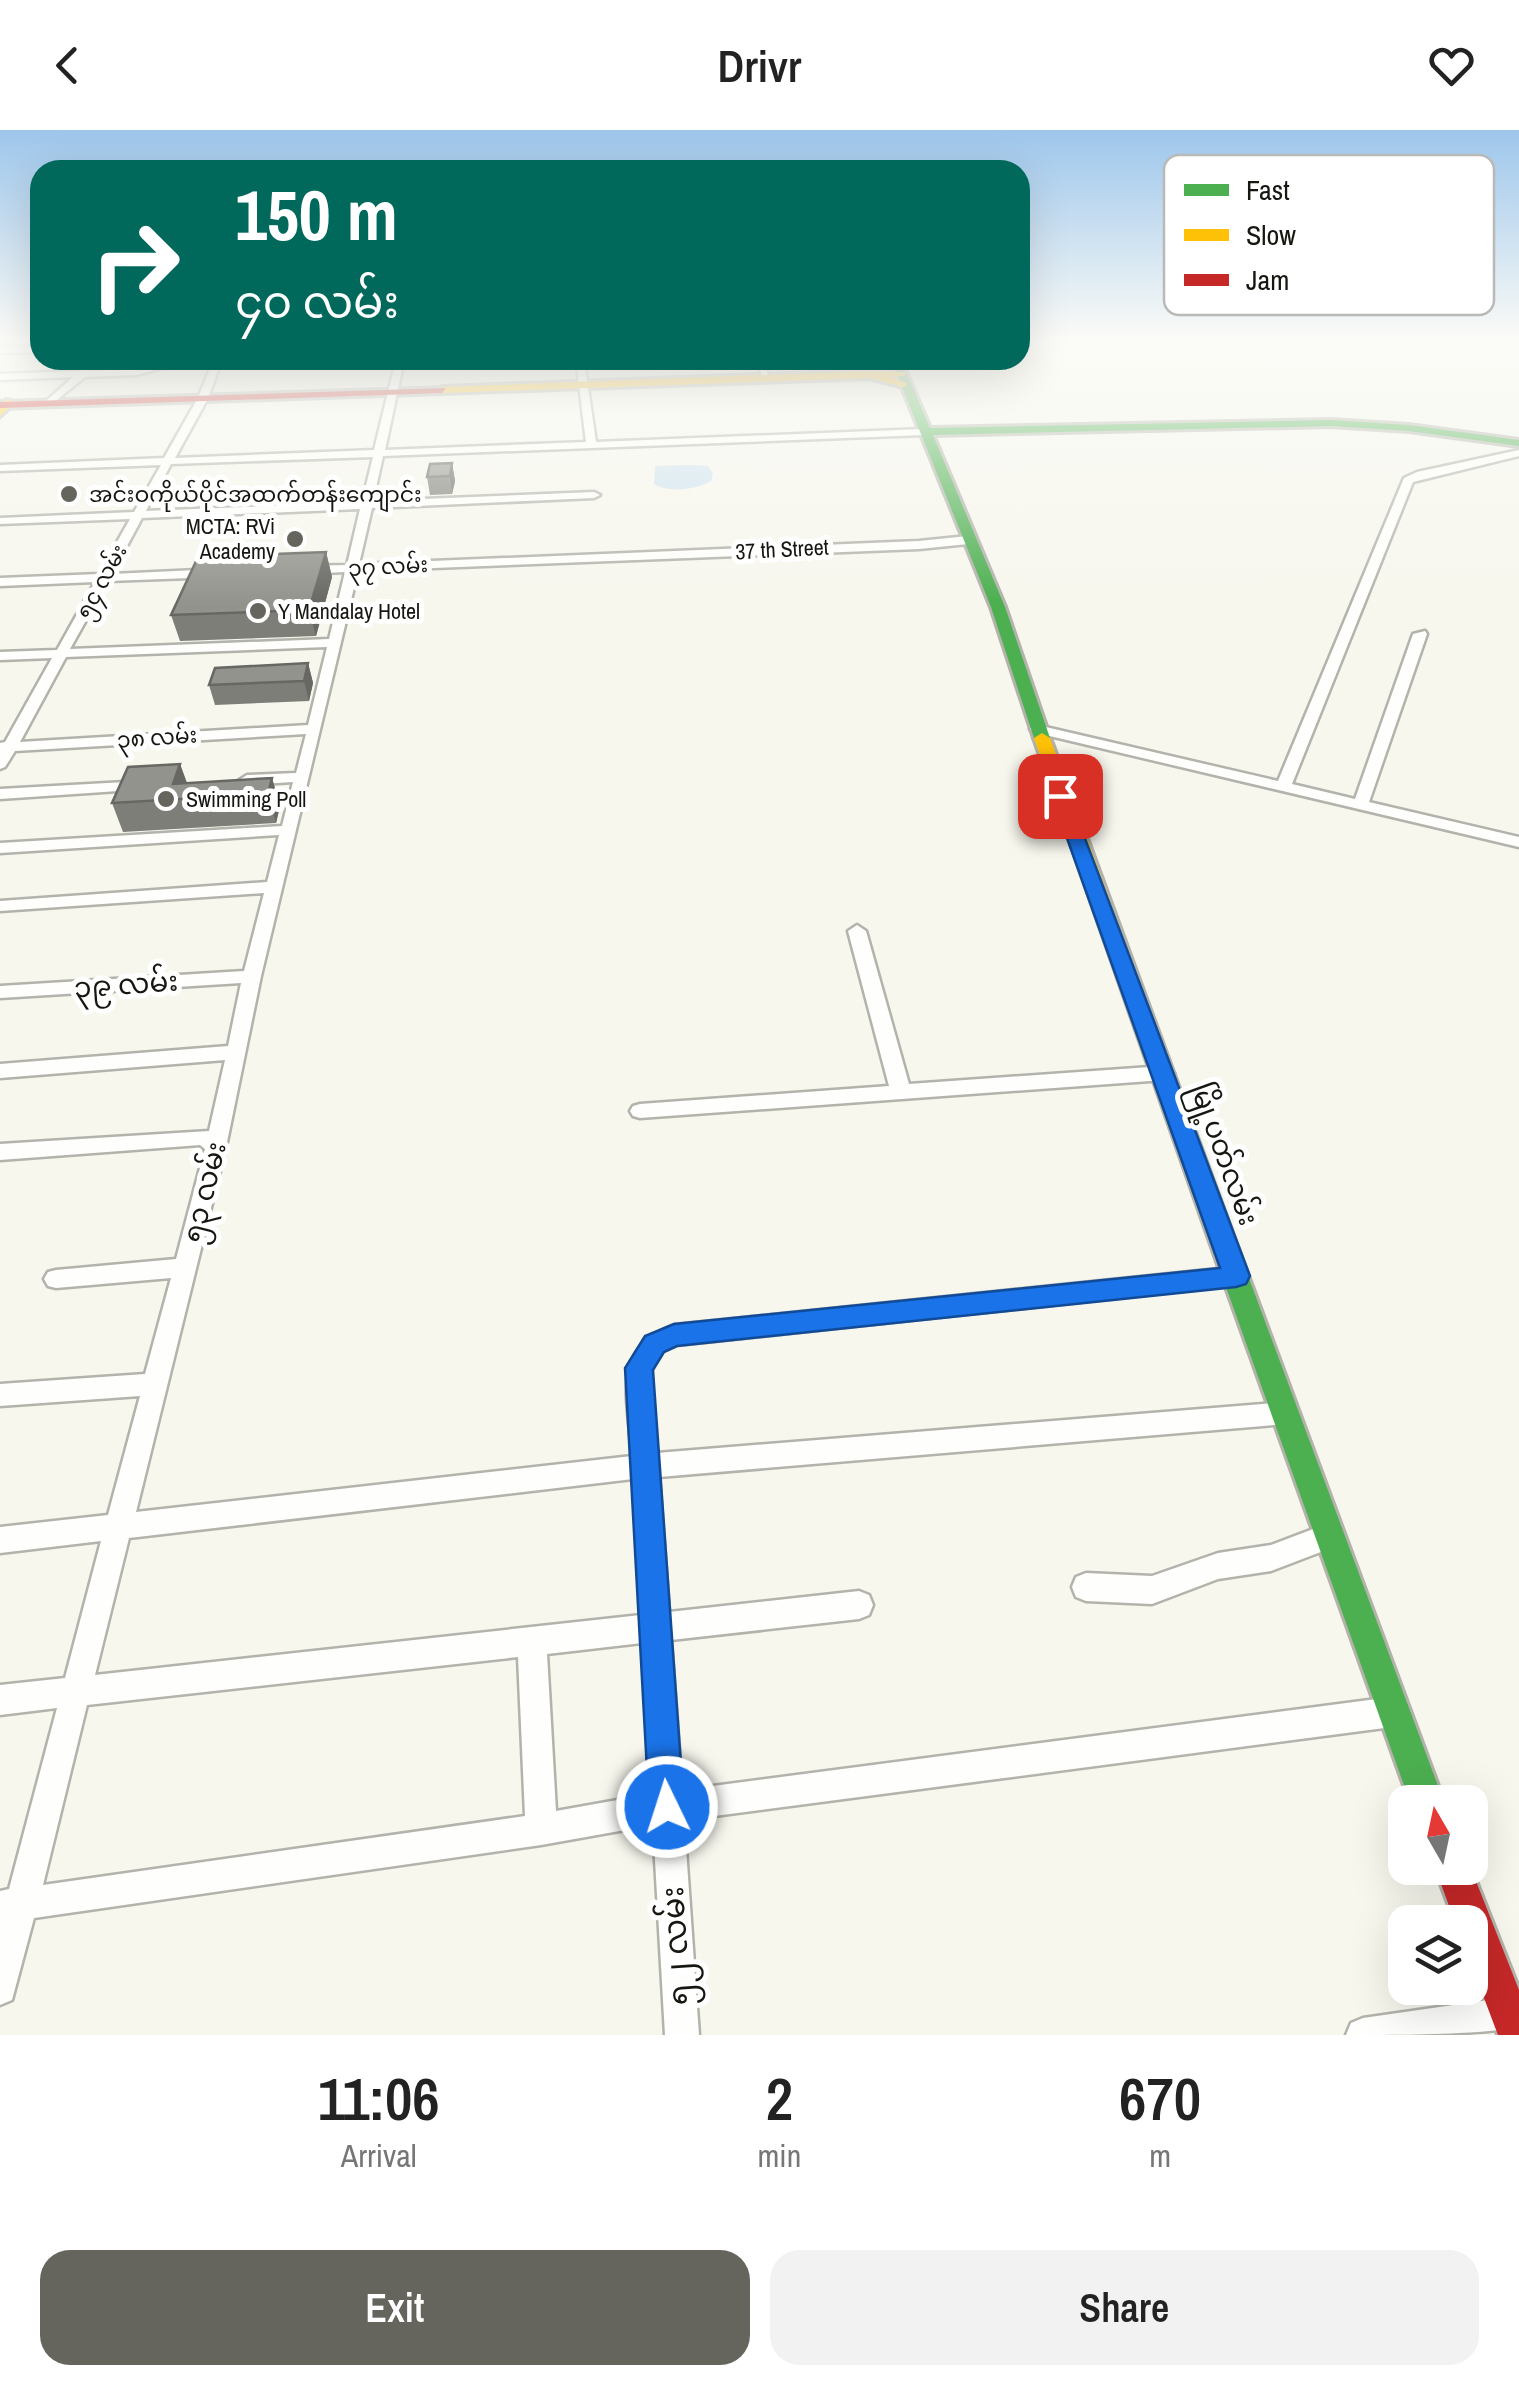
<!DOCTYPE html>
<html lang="en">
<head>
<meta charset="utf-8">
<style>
	body { margin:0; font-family:"Archivo Narrow","Noto Sans Myanmar",sans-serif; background:#f2f2f2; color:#222; height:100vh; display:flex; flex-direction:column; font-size:38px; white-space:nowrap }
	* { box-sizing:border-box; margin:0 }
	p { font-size:32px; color:#767676 }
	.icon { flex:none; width:55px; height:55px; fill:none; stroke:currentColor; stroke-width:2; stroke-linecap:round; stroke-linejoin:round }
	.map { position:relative; height:1905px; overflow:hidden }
	.side { display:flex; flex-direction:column; background:#fff; flex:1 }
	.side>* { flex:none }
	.banner { position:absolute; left:30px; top:30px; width:1000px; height:210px; border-radius:30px; box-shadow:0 10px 40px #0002; background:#00695c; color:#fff; overflow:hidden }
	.needle { width:65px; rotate:351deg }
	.buttons { position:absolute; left:1388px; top:1655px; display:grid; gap:20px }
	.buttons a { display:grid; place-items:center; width:100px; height:100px; border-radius:20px; background:#fff; box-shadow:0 10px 40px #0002; font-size:50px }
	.pin { position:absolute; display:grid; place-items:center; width:85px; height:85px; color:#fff; margin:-42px; border-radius:20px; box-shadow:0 5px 15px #0006 }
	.me { position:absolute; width:110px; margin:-55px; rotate:356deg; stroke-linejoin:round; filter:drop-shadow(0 0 8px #0008) }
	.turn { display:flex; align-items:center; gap:35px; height:210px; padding:0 40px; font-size:45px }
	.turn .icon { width:130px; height:130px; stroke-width:2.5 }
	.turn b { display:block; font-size:70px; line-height:85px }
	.eta { display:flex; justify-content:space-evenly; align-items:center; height:170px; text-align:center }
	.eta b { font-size:60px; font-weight:600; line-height:70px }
	.action { display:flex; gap:20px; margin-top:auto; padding:20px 40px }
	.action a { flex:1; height:115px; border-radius:30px; background:#65655e; color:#fff; font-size:40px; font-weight:600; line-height:115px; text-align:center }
	.action a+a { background:#f2f2f2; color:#222 }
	header { display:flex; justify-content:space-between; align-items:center; height:130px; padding:0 40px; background:#fff; font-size:45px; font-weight:600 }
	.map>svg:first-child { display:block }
	.water { fill:#cde2f0 }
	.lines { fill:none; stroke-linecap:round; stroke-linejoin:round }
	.street-casing { stroke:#b3b3ac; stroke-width:5 }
	.fast-casing { stroke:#b3b3ac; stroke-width:6 }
	.slow-casing { stroke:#b3b3ac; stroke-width:6 }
	.jam-casing { stroke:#b3b3ac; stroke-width:6 }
	.street { fill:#fefefc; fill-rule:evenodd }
	.fast { fill:#4caf50; fill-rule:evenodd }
	.slow { fill:#ffc107; fill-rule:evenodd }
	.jam { fill:#c62828; fill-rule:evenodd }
	.wall { fill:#7e7e79 }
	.shaded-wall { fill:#676763 }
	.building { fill:#93938d; stroke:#676763; stroke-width:2.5 }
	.route { fill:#1a73e8; stroke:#114b97; stroke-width:2.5 }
	.poi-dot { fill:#65655e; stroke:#fff; stroke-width:4 }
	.labels { text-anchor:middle; stroke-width:10; stroke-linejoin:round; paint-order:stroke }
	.far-poi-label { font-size:22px; fill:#161711; stroke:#fff; text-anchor:start }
	.far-street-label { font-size:22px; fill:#161711; stroke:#fff }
	.street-label { font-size:28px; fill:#161711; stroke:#fff }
	.near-street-label { font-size:32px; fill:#161711; stroke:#fff }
	.key { fill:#fff; stroke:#b9b9b8; stroke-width:2.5 }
	.key-label { font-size:28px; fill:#161711 }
</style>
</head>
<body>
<header><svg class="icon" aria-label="back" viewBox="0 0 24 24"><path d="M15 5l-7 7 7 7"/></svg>Drivr<svg class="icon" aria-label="heart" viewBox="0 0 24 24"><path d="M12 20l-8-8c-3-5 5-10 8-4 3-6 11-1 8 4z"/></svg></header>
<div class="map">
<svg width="1519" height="1905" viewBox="0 0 1519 1905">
	<rect width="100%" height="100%" fill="#f7f7ee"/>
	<path class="water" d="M688,335L708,336L713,344L711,351C695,360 669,363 654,354L655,336Z"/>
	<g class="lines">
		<defs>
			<g id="street">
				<path d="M40,216V222L0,223V217Z"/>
				<path d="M222,230L208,268L175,328L374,320L396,230H404L385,320L586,312L576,230H584L596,312L923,299L928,302L923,305L383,326L373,371L594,362L600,365L594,368L372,378L359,434L919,411L968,406L974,410L968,414L919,419L358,441L261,846L226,1017L136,1382L632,1326C629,1270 609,1218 674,1195L1237,1137L1245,1139L1248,1146L1245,1153L1237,1155L677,1215L662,1221L651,1239L657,1323L1286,1272L1295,1275L1299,1283L1295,1291L1286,1294L659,1347L669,1482L859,1461L869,1465L873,1475L869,1485L859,1489L671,1510L682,1660L1392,1567L1402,1572L1407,1582L1402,1592L1392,1597L684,1690L699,1905H665L653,1695L541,1715L34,1788L12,1870L0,1875V1761L9,1759L57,1578L0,1585V1555L65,1548L101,1411L0,1423V1397L108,1385L140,1266L0,1276V1254L145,1244L171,1148L56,1158L48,1156L44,1149L48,1142L56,1140L176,1129L205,1019L200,1015L0,1030V1014L209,1001L225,930L0,948V934L228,916L241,853L0,868V856L244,841L264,763L0,781V771L267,752L279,705L0,723V713L282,696L293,652L247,655L239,650L247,645L296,643L306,604L15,621L5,637L0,639V613L5,612L52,528L0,530V522L57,520L95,452L0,456V448L99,444L130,389L0,394V388L134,382L161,335L0,341V335L164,328L198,268L211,236L162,238L137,245L85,247L49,276L46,271L73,247L0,250V244L80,241L86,238L91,241C135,239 178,230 222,230ZM373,327L362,372L146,381L151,371L222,367L227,364L222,361L155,364L171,334ZM360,379L347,435L302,436L296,440L302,444L345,442L329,509L70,519L108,451L218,447L224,443L218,439L112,444L142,388ZM327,517L308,595L20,612L66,527ZM633,1349L641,1485L95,1545L129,1408ZM642,1513L651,1664L556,1681L547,1524ZM518,1527L525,1686L43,1755L87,1575Z"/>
				<path d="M756,230H764L768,245H762Z"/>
				<path d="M1519,320V326L1413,352L1292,654L1355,669L1413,504L1425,501L1427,504L1369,672L1519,707V717L1037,603L1030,599L1037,595L1278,651L1404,348L1417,342Z"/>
				<path d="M143,651L148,653V659L0,669V659Z"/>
				<path d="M857,795L866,801L909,954L1164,936L1174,943L1164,950L640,988L633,986L630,981L633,976L640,974L889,956L848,801Z"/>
				<path d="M1329,1393L1339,1397L1342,1406L1339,1415L1271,1441L1218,1449L1152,1474L1086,1471L1076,1467L1072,1457L1076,1447L1086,1443L1152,1446L1218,1423L1271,1415Z"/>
				<path d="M1509,1867L1519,1871V1897C1478,1905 1392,1905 1346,1905L1351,1893L1363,1888Z"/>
			</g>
			<g id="fast">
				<path d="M891,230H901L930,298L1331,290L1409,295L1519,310V316L1409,301L1331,296L933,305L1005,477L1050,608L1042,613L1034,608L991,477Z"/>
				<path d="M1234,1133L1243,1136L1247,1143L1444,1672H1410L1221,1143L1225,1136Z"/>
			</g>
			<g id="slow">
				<path d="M866,241L905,242V246L891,247L908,254L903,257L870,248L442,263L437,260L442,257Z"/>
				<path d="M6,270L15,272L0,286V276Z"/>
				<path d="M1042,603L1050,608L1247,1143L1243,1150L1234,1153L1225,1150L1221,1143L1034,608Z"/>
			</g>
			<g id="jam">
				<path d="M446,258L442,263L0,278V272Z"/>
				<path d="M1470,1736L1519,1860V1905H1498L1470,1831V1792H1455L1435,1738Z"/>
			</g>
		</defs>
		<use href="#street" class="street-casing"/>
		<use href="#fast" class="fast-casing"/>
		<use href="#slow" class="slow-casing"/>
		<use href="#jam" class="jam-casing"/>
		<use href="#street" class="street"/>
		<use href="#fast" class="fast"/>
		<use href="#slow" class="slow"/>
		<use href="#jam" class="jam"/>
	</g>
	<g class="wall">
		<path d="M452,333L455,351L452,364L430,365L427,347Z"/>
		<path d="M326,422L332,447L316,506L180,511L171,485Z"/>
		<path d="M308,533L313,553L309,571L215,575L209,555Z"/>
		<path d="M180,634L187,653L272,648L280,676L276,693L123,702L112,673Z"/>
	</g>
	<g class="shaded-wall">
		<path d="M452,333L455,351L452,364L450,346Z"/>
		<path d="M326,422L332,447L316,506L309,480Z"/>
		<path d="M308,533L313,553L309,571L304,551Z"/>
		<path d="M180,634L190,662L173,654Z"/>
		<path d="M272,648L280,676L276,693L268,664Z"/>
	</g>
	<g class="building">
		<path d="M452,333L450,346L427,347L430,334Z"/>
		<path d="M326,422L309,480L171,485L198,427Z"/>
		<path d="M308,533L304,551L209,555L215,538Z"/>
		<path d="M180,634L173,654L272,648L268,664L112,673L128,637Z"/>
	</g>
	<linearGradient id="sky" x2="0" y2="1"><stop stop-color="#9dc6eb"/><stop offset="0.44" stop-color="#fbfbf7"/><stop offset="1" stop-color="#fbfbf7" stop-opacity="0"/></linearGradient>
	<rect width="1519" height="474" fill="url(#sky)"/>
	<path class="route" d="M1060,661L1069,666L1250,1146L1246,1154L1236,1157L677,1216L664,1222L653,1240L684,1677L679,1689L667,1694L654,1689L649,1677L625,1238L645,1206L674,1194L1220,1138L1052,666Z"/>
	<g class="poi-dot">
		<circle cx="69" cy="364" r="10"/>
		<circle cx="295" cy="409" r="10"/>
		<circle cx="258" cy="481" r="10"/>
		<circle cx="166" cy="669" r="10"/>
	</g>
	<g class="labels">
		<g class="far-poi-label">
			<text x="89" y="372">အင်းဝကိုယ်ပိုင်အထက်တန်းကျောင်း</text>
			<text x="275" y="404" text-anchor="end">MCTA: RVi<tspan x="275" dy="25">Academy</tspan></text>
			<text x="278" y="489">Y Mandalay Hotel</text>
			<text x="186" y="677">Swimming Poll</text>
		</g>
		<g class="far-street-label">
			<text transform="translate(782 419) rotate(-3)" y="8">37 th Street</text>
			<text transform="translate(388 436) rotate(-3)" y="8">၃၇ လမ်း</text>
			<text transform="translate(101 451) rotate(-61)" y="8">၅၄ လမ်း</text>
			<text transform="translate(157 607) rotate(-4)" y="8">၃၈ လမ်း</text>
		</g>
		<g class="street-label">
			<text transform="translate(126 854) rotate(-4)" y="10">၃၉ လမ်း</text>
			<text transform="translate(1225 1024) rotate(70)" y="10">မြို့ပတ်လမ်း</text>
			<text transform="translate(204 1062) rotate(-76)" y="10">၅၃ လမ်း</text>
		</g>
		<g class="near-street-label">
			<text transform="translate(676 1816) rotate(-94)" y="11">၅၂ လမ်း</text>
		</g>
	</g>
	<rect x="1164" y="25" width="330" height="160" rx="15" class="key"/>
	<rect x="1184" y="54" width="45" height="12" fill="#4caf50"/>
	<rect x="1184" y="99" width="45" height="12" fill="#ffc107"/>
	<rect x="1184" y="144" width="45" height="12" fill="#c62828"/>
	<g class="key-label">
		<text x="1246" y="70">Fast</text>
		<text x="1246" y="115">Slow</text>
		<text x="1246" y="160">Jam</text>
	</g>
</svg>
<div class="buttons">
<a><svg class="needle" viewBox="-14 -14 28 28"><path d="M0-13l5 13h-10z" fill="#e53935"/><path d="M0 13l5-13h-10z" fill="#767676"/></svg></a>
<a><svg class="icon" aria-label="layers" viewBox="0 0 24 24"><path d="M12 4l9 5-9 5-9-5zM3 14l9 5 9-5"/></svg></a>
</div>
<div class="pin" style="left:1060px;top:666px;background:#d93025"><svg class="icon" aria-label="arrive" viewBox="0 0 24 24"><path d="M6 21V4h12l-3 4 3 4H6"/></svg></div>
<svg class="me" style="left:667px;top:1677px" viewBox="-20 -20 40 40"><circle r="17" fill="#1a73e8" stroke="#fff" stroke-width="3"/><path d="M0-11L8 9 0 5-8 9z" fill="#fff"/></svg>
<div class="banner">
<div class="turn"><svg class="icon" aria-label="right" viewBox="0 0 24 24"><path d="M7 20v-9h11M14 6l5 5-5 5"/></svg><div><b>150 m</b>၄၀ လမ်း</div></div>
</div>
</div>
<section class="side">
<div class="eta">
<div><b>11:06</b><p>Arrival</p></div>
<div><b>2</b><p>min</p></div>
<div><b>670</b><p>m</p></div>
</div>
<div class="action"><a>Exit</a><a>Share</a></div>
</section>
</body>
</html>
